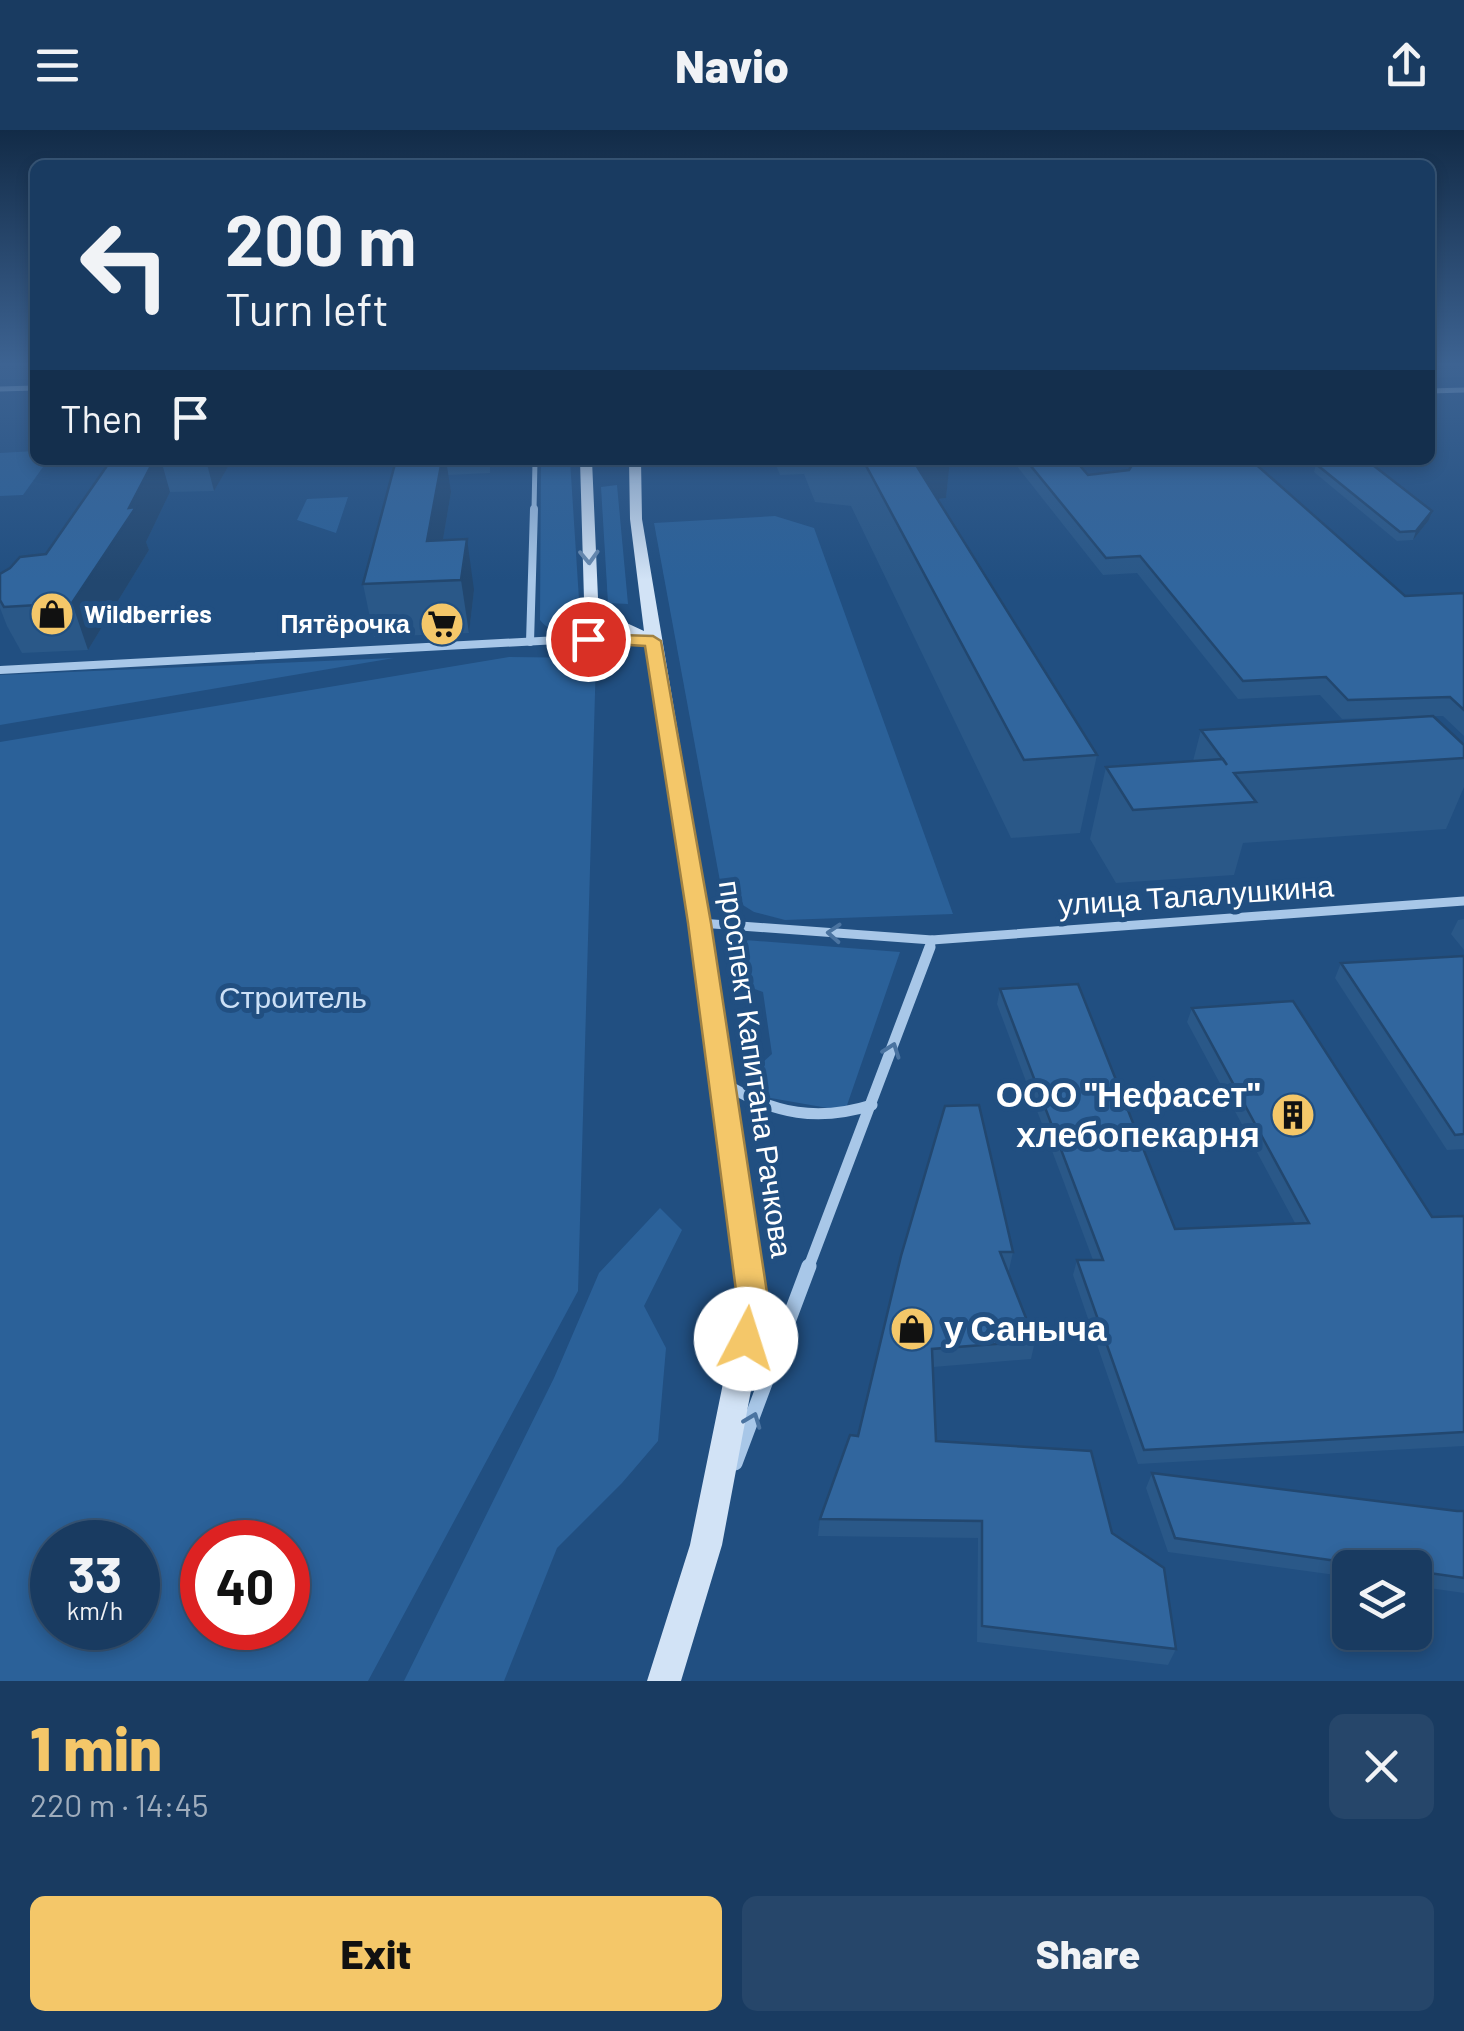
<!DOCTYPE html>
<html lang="en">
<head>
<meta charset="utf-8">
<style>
	body { margin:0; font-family:Barlow,sans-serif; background:#26466a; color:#f1f3f6; height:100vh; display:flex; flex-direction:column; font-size:38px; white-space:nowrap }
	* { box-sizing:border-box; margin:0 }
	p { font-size:32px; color:#9fadbd }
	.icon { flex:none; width:55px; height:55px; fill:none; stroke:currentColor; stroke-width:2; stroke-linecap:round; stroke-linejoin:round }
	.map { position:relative; height:1551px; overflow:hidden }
	.side { display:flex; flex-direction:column; background:#193b61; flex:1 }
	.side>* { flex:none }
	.banner { position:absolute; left:30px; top:30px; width:1405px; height:305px; border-radius:15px; box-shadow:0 5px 15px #0003,0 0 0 2px #375576; background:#193b61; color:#f1f3f6; overflow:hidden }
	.buttons { position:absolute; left:1332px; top:1420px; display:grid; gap:20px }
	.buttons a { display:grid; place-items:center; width:100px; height:100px; border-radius:15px; background:#193b61; box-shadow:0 5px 15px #0003,0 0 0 2px #375576; font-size:50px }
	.speed { position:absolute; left:30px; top:1390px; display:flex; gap:20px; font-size:50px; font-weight:700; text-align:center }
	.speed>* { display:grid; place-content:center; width:130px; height:130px; border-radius:50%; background:#193b61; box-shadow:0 5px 15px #0003,0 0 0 2px #375576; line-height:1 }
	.speed small { font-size:25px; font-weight:400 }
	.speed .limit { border:15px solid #d22; background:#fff; color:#111 }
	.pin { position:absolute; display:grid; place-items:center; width:85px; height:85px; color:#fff; margin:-42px; border:5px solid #fff; border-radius:50%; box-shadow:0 2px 10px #0007 }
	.me { position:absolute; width:110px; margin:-55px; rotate:5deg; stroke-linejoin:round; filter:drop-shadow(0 0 8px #0008) }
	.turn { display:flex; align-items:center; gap:35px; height:210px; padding:0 30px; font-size:45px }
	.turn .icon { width:130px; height:130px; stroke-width:2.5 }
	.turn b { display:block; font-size:70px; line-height:85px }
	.then { display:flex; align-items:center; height:95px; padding:0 30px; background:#0003; gap:20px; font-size:38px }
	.round { display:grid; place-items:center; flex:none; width:105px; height:105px; border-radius:15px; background:#26466a }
	.summary { display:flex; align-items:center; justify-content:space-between; height:170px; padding:0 30px }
	h1 { font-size:60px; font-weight:800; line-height:75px; color:#f4c769 }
	.primary-button { display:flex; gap:20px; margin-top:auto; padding:20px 30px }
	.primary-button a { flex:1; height:115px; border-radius:15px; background:#f4c769; color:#111; font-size:40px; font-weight:800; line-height:115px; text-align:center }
	.primary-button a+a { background:#26466a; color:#f1f3f6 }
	header { display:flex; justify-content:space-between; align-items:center; height:130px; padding:0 30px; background:#193b61; font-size:45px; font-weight:800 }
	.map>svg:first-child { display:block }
	.green { fill:#2b6199; fill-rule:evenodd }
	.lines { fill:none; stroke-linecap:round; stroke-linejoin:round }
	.street-far4 { stroke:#a8c7e8; stroke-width:5 }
	.street-far3 { stroke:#a8c7e8; stroke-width:8 }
	.street-far2 { stroke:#a8c7e8; stroke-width:9 }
	.street-far1 { stroke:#a8c7e8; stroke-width:11 }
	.street { stroke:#a8c7e8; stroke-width:15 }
	.secondary { fill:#d2e3f6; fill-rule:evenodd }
	.wall { fill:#2a5888 }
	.shaded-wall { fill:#22476f }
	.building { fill:#31669e; stroke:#22476f; stroke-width:2.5 }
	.oneway { stroke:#688ab0 }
	.oneway2 { stroke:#4a73a0 }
	.route { fill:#f4c769; stroke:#9f8144; stroke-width:2.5 }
	.labels { text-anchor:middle; stroke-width:10; stroke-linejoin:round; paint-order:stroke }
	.far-poi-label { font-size:25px; font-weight:bold; fill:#fff; stroke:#214f81; text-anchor:start }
	.street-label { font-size:30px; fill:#fff; stroke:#214f81 }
	.park-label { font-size:30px; fill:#cce0f6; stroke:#214f81 }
	.near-poi-label { font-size:35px; font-weight:bold; fill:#fff; stroke:#214f81; text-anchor:end }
</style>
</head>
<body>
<header><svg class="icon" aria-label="menu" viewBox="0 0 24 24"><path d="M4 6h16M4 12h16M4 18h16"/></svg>Navio<svg class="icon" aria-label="share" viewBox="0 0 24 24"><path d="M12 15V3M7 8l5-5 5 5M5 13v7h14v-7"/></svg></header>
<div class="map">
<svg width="1464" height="1551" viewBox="0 0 1464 1551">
	<rect width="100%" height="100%" fill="#214f81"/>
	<g class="green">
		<path d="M35,321V330H48L23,365L0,366V323Z"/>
		<path d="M541,330H570L580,485L576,495C561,500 551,504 540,490Z"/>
		<path d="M617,355L628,474L608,473L601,357Z"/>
		<path d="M348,367L336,403L297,390L307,369Z"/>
		<path d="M775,386L814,398L953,784L785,790L754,782L722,762L654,393Z"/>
		<path d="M509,527L596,528L578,1161L368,1551H0V612ZM52,1412H138V1498H52ZM202,1412H288V1498H202Z"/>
		<path d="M394,528L0,595V545Z"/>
		<path d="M732,809L900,822L845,981L759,966L752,942L772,924L763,862L738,853Z"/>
		<path d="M660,1078L682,1100L644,1176L666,1218L658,1311L622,1353L557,1418L504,1551H404L554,1248L599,1143Z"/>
	</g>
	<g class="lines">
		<g class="street-far4">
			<path d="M0,259L35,258"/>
			<path d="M1430,261L1464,260"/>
			<path d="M534,381L535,330"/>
		</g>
		<g class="street-far3">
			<path d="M563,510L584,494L591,469"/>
			<path d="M530,512L534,379"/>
			<path d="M0,540L613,507L648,510"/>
		</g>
		<g class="street-far2">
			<path d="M700,793L932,810L1464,771"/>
			<path d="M929,819L932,810"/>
		</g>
		<g class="street-far1">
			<path d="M727,955C775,984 818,992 872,975"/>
			<path d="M808,1139L930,817"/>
		</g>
		<path class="street" d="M735,1333L809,1136"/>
		<path class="secondary" d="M580,330H592L598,468L618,489L644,501L630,389L629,330H641L642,389L710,793L767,1175L722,1415L681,1551H647L690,1415L739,1175L690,793L646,513L608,495L584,469Z"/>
	</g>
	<g class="wall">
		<rect x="0" y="233" width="35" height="16"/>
		<path d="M1430,233H1464V247L1430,248Z"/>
		<path d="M111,330H232L214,361L170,362L146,412L149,420L88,520L22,523L7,496L0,478V444L46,424Z"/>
		<path d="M396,330H490V343L448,345L451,362L443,410L474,460L469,503L374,507L363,454Z"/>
		<path d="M774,330H950L946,368L938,369L1097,625L1080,703L1011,708L851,376L815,372L804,344L780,345Z"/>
		<path d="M1012,330H1075L1088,345L1129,340L1135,330H1260L1256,335L1405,466L1464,463V606L1443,586H1434L1464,615V657L1446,699L1243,713L1234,745L1116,753L1090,709L1106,637L1193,631L1201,600L1431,586L1342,589L1320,565L1238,569L1137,443L1103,445Z"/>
		<path d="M1316,334L1432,381L1429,390L1413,410L1397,411L1314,342Z"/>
		<path d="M1464,789V820L1451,804L1458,790Z"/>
		<path d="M1464,826V1019L1447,1020L1335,848L1341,833Z"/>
		<path d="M1000,859L1175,1099L1295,1093L1187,892L1192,878L1432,1087L1464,1086V1316L1138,1334L1073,1145L1077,1130H1093L997,874Z"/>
		<path d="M1013,1122L1009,1140H1007L1035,1211L1031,1229L933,1237L936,1311L1112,1403L1176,1519L1168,1535L977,1512L978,1408L818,1406L820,1389L858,1306L901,1126Z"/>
		<path d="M1152,1343L1457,1381H1464V1463L1415,1456V1438H1350V1447L1168,1422L1146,1358Z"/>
	</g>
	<g class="shaded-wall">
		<path d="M154,330H161L170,362L146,412L149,420L88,520L72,473L129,378Z"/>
		<path d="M206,330H232L214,361Z"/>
		<path d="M442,330H446L451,362L436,451L427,411Z"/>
		<path d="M902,330H950L946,368L898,374Z"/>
		<path d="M1432,381L1429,390L1413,410L1416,401Z"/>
		<path d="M467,409L474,460L469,503L461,450Z"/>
	</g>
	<g class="building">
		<path d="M111,330H154L129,378L136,377L72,473L4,477L0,470V444L10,438L20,427L46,424Z"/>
		<path d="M396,330H442L427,411L467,409L461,450L363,454Z"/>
		<path d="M863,330H913L1097,625L1024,630Z"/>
		<path d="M1026,330H1075L1088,345L1129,340L1135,330H1251L1405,466L1464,463V580L1450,567L1348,570L1326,547L1243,551L1140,426L1106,428Z"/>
		<path d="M1369,332L1432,381L1416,401L1400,402L1316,334Z"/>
		<path d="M1433,586L1464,615V628L1234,643L1256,672L1133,680L1106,637L1223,629L1227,635L1201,600Z"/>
		<path d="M1464,826V1004L1455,1005L1341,833Z"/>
		<path d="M1078,854L1175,1099L1309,1093L1192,878L1293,871L1432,1087L1464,1086V1302L1144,1320L1077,1130H1103L1000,859Z"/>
		<path d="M979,975L1013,1122H1000L1035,1211L932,1219L936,1311L1091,1321L1112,1403L1164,1438L1176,1519L982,1496V1391L820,1389L850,1305L858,1306L901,1126L945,976Z"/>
		<path d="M1152,1343L1457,1381H1464V1448L1415,1441V1438H1386L1175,1408Z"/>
	</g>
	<defs><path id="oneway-chevron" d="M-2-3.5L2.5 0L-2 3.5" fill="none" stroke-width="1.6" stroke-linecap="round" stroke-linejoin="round" transform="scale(2.5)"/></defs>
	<use class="oneway" href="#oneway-chevron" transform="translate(589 427) rotate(88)"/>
	<g class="oneway2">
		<use href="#oneway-chevron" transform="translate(834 803) rotate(-176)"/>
		<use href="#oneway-chevron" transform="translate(892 920) rotate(-70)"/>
		<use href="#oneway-chevron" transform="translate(753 1290) rotate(-69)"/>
	</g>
	<linearGradient id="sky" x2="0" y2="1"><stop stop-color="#122b47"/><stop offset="0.52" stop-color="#3d6392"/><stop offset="1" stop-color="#3d6392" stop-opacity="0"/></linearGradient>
	<rect width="1464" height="450" fill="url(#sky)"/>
	<path class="route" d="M588,504L653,506L661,511L711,793L769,1176L758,1219L746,1224L735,1219L730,1209L738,1176L688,793L645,516L582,512V505Z"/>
	<defs>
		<symbol id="shop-disc" viewBox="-11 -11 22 22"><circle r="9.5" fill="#f4c769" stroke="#214f81"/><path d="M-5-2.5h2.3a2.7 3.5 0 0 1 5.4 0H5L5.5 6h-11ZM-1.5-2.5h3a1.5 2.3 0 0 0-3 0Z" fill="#111"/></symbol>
		<symbol id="supermarket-disc" viewBox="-11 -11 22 22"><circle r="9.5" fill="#f4c769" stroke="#214f81"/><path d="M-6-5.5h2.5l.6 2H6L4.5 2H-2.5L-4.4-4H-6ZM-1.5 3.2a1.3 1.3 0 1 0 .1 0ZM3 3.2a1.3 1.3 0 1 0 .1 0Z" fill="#111"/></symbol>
		<symbol id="building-disc" viewBox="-11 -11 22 22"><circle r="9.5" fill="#f4c769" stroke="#214f81"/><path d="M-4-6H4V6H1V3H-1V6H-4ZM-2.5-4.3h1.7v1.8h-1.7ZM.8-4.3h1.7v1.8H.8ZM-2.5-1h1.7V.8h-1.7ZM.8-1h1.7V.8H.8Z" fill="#111"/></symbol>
	</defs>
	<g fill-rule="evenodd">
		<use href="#shop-disc" x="27" y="459" width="50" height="50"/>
		<use href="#supermarket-disc" x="417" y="469" width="50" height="50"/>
		<use href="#building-disc" x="1268" y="960" width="50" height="50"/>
		<use href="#shop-disc" x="887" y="1174" width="50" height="50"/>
	</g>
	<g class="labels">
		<g class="far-poi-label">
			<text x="84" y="493">Wildberries</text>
			<text x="410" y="503" text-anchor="end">Пятёрочка</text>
		</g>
		<g class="street-label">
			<text transform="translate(1196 766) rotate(-4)" y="10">улица Талалушкина</text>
			<text transform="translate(755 939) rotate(82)" y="10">проспект Капитана Рачкова</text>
		</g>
		<g class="park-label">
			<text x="293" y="878">Строитель</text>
		</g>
		<g class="near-poi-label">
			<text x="1260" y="977">ООО "Нефасет"<tspan x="1260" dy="40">хлебопекарня</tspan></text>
			<text x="944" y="1211" text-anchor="start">у Саныча</text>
		</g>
	</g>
</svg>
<div class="buttons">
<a><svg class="icon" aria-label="layers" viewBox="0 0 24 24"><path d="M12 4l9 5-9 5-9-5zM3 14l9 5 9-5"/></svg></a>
</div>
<div class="speed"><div>33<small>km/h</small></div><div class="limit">40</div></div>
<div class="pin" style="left:588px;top:509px;background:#d93025"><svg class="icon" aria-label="arrive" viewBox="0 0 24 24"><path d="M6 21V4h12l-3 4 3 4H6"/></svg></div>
<svg class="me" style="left:746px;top:1209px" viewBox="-20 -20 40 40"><circle r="19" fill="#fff"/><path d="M0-13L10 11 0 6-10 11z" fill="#f4c769"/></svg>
<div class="banner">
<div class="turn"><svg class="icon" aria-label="left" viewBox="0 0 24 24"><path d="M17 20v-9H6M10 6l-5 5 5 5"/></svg><div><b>200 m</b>Turn left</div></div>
<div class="then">Then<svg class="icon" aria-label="arrive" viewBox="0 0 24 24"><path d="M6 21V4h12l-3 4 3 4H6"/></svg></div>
</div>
</div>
<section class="side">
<div class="summary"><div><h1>1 min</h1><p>220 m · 14:45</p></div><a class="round"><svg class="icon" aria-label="close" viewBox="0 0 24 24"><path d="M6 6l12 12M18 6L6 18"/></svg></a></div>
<div class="primary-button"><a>Exit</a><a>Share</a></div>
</section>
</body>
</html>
